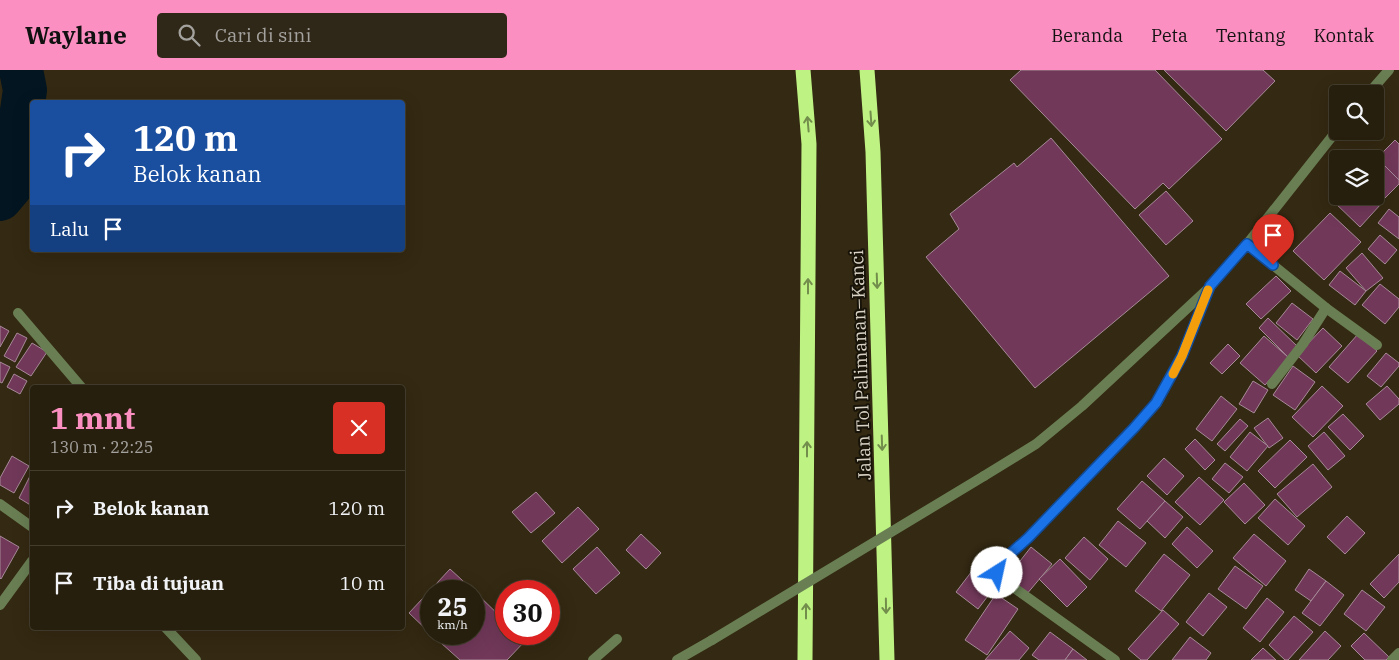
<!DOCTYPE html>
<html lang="id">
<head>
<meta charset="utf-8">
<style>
	body { margin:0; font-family:"IBM Plex Serif",serif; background:#2f2717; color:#f1f3f6; height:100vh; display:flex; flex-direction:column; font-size:19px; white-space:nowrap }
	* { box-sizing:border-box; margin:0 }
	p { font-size:16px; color:#a4a29e }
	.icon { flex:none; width:28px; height:28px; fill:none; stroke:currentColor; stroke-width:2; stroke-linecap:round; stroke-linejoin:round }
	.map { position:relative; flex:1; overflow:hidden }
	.details { position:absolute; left:30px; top:315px; width:375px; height:245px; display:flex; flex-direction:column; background:#271f0e; border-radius:5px; box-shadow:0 5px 20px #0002,0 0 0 1px #433d2e }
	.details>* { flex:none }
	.banner { position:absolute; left:30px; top:30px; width:375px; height:152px; border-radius:5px; box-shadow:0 5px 20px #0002,0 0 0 1px #433d2e; background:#1a4fa0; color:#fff; overflow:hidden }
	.controls { position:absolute; left:1329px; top:15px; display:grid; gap:10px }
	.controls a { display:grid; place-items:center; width:55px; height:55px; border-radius:5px; background:#271f0e; box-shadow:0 5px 20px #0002,0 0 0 1px #433d2e; font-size:25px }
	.speed { position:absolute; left:420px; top:510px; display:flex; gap:10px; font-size:25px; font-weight:700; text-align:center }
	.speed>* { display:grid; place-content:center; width:65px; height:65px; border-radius:50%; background:#271f0e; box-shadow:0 5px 20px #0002,0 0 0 1px #433d2e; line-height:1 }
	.speed small { font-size:12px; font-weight:400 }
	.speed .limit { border:8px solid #d22; background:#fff; color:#111 }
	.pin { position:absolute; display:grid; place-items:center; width:42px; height:42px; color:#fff; margin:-51px -21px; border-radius:50% 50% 50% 0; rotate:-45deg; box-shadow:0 0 5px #0007 }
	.pin .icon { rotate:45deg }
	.me { position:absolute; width:55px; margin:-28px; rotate:35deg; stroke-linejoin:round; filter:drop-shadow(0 0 4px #0008) }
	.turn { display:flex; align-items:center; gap:18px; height:105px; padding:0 20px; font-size:22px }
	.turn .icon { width:65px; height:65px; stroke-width:2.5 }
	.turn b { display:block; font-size:35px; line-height:42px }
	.then { display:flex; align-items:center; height:48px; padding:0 20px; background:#0003; gap:10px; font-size:19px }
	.round { display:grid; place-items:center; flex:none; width:52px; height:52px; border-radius:5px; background:#2f2717 }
	.overview { display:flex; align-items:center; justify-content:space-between; height:85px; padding:0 20px }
	h1 { font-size:30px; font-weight:700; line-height:38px; color:#fc8fc1 }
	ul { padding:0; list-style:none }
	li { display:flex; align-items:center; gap:15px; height:75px; padding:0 20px; border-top:1px solid #433d2e }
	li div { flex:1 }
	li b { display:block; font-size:19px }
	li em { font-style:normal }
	header { display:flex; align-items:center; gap:30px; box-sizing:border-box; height:70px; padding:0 25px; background:#fc8fc1; color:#111 }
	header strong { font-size:24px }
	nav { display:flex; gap:28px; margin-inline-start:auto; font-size:18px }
	.search { width:350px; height:45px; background:#2f2717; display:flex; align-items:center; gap:12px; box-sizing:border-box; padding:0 18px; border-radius:5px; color:#a4a29e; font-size:19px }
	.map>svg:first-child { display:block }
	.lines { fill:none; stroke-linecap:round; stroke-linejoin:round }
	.river { stroke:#021521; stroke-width:44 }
	.building { fill:#713859; stroke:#a68a98 }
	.service { stroke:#697e53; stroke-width:10 }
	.minor { stroke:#697e53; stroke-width:10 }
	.tertiary { stroke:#697e53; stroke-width:10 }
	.motorway { stroke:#bef383; stroke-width:15 }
	.tertiary-bridge { stroke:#697e53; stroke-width:10 }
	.oneway { stroke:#738e4c }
	.route-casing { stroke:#114b97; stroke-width:12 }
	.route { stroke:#1a73e8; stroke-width:9 }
	.slow { stroke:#f59e0b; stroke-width:9 }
	.labels { text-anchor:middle; stroke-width:4; stroke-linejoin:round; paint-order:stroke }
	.street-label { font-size:18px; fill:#d9d2c5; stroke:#171309 }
</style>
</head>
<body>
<header>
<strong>Waylane</strong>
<div class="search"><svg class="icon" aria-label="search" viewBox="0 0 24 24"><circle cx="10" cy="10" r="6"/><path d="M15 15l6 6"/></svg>Cari di sini</div>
<nav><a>Beranda</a><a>Peta</a><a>Tentang</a><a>Kontak</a></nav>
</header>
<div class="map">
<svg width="1399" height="590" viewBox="0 0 1399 590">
	<rect width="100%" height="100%" fill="#342912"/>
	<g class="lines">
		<path class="river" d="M0,129L11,116L25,20L21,0"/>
	</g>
	<g class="building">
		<path d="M1021,0H1155L1222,69L1169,119L1163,113L1135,139L1010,10Z"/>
		<path d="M1164,0H1263L1275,11L1226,61Z"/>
		<path d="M1051,68L1169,206L1035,318L926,187L959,159L950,144L1014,93L1017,97Z"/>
		<path d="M1395,70L1399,74V110L1377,88Z"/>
		<path d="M1377,88L1399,110V114L1384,129L1375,121V90Z"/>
		<path d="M1166,121L1193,151L1166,175L1139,145Z"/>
		<path d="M1338,126H1373L1381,134L1360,157L1333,131Z"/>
		<path d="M1389,139L1399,147V169L1378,153Z"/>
		<path d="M1330,143L1361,172L1324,210L1293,181Z"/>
		<path d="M1380,165L1397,180L1385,194L1368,179Z"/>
		<path d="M1362,183L1383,208L1366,221L1346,198Z"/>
		<path d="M1340,201L1366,221L1355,235L1329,215Z"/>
		<path d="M1276,206L1291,221L1261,249L1246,234Z"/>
		<path d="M1380,214L1399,229V237L1385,254L1362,235Z"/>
		<path d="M1292,233L1313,249L1297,270L1276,253Z"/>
		<path d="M1268,248L1298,277L1288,287L1259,258Z"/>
		<path d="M0,256L9,261L0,277Z"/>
		<path d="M1323,258L1342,276L1316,303L1297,285Z"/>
		<path d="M17,263L27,268L15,292L4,286Z"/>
		<path d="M1358,264L1377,281L1348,313L1329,297Z"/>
		<path d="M1264,266L1289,288L1265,315L1240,293Z"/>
		<path d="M32,273L47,282L31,306L16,297Z"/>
		<path d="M1228,274L1240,286L1222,304L1210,293Z"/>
		<path d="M1386,283L1399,293V296L1381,317L1367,306Z"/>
		<path d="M0,292L10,297L2,313L0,312Z"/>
		<path d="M1293,296L1315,312L1295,340L1273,325Z"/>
		<path d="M14,304L27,311L20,324L7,317Z"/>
		<path d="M1253,311L1268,320L1254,343L1239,334Z"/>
		<path d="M1322,316L1343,336L1313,367L1292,347Z"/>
		<path d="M1387,316L1399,329V334L1380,350L1366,334Z"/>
		<path d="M1221,326L1237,339L1212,371L1196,359Z"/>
		<path d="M1343,344L1364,366L1350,380L1328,357Z"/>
		<path d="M1268,348L1283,368L1269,378L1254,358Z"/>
		<path d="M1240,349L1248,356L1225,381L1217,374Z"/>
		<path d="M1250,362L1268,376L1247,401L1230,387Z"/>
		<path d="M1324,362L1345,386L1328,400L1308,376Z"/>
		<path d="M1195,369L1215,390L1205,400L1185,379Z"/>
		<path d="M1290,370L1307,387L1275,418L1258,401Z"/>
		<path d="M12,386L29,396L14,423L0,415V408Z"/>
		<path d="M1164,388L1184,406L1167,425L1147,406Z"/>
		<path d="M1225,393L1243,407L1229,423L1212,409Z"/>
		<path d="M1313,394L1332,417L1297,447L1277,424Z"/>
		<path d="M32,402V436L19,428Z"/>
		<path d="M1199,407L1224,430L1200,455L1175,432Z"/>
		<path d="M1142,411L1165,431L1140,459L1117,439Z"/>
		<path d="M1244,413L1265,435L1245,454L1224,432Z"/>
		<path d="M536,422L555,443L531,463L512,442Z"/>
		<path d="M1275,429L1305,456L1288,475L1258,448Z"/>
		<path d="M1165,431L1183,447L1165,468L1147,451Z"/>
		<path d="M578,437L599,459L562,493L542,471Z"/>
		<path d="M1347,446L1365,463L1345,484L1327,467Z"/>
		<path d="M1118,451L1146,473L1126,497L1099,475Z"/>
		<path d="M1187,457L1213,481L1197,498L1172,474Z"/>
		<path d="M641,464L661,483L646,499L626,480Z"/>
		<path d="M1254,464L1286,491L1266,516L1233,488Z"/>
		<path d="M0,466L19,477L1,509L0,508Z"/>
		<path d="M1084,467L1108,489L1090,510L1065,488Z"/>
		<path d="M597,477L620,503L596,524L573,499Z"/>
		<path d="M1031,477L1052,494L1026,525L1006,509Z"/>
		<path d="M1164,484L1190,505L1161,541L1135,521Z"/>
		<path d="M1399,484V512L1384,528L1370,514Z"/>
		<path d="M1060,489L1087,517L1067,537L1039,509Z"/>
		<path d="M1235,496L1263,516L1246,539L1218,519Z"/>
		<path d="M975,497L997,514L978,539L956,522Z"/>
		<path d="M450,499L474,521H431V564L409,543Z"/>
		<path d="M1309,499L1326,511L1311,531L1295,520Z"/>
		<path d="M1326,511L1344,525L1320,556L1302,543Z"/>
		<path d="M1362,520L1385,537L1366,561L1344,544Z"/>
		<path d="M474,521L506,552V564H519L526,570L507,590H460L431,564H474Z"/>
		<path d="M1209,523L1227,537L1203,566L1186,552Z"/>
		<path d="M996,524L1018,539L987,585L965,570Z"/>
		<path d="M1267,528L1284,542L1260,572L1243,558Z"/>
		<path d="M1163,540L1179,554L1147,590H1141L1128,579Z"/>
		<path d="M1294,546L1313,562L1288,590H1285L1269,575Z"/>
		<path d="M1010,561L1029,578L1019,590H985Z"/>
		<path d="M1325,561L1341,576L1328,590H1299Z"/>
		<path d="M1050,562L1073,579L1065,590H1039L1032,585Z"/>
		<path d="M1364,563L1389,587L1386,590H1365L1351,576Z"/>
		<path d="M1190,567L1211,583L1206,590H1172Z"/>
		<path d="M1263,578L1276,590H1251Z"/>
		<path d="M1073,579L1087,590H1065Z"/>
	</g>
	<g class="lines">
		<path class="service" d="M593,590L617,569"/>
		<g class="minor">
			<path d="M1247,174L1326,238L1377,275"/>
			<path d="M18,243L82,318"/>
			<path d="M1272,314L1303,274L1326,238"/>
			<path d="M0,434L32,457"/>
			<path d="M0,535L32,491"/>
			<path d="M166,558L196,590"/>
			<path d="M1115,590L999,507L997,499L1001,492L1028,468L1134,358L1157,333L1182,286L1210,217"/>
			<path d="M1392,590L1399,583"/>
		</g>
		<g class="tertiary">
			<path d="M1368,24L1389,0"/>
			<path d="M984,406L1036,374L1082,336L1210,217L1247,174L1338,59"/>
			<path d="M677,590L712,570"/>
		</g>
		<g class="motorway">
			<path d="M803,0L809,74L805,590"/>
			<path d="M867,0L873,82L887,590"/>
		</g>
		<path class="tertiary-bridge" d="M712,570L984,406"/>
	</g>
	<defs><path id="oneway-shaft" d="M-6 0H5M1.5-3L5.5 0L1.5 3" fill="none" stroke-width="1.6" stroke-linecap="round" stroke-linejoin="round" transform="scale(1.25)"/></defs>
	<g class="oneway">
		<use href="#oneway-shaft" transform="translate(871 49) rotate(86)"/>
		<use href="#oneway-shaft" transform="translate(808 54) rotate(-95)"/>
		<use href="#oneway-shaft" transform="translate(877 211) rotate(88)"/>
		<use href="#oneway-shaft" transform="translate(808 216) rotate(-90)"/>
		<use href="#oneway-shaft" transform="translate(882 373) rotate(88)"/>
		<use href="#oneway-shaft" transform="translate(807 379) rotate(-90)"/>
		<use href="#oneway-shaft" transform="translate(886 536) rotate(89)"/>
		<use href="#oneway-shaft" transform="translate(806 541) rotate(-90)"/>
	</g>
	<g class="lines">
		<defs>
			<path id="route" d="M997,503V499L1001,492L1028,468L1134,358L1156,333L1182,286L1210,216L1247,174L1273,195"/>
		</defs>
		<use href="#route" class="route-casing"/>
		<use href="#route" class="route"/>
		<path class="slow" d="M1173,304L1182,286L1208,220"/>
	</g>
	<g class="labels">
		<g class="street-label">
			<text transform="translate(861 295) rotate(-92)" y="6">Jalan Tol Palimanan–Kanci</text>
		</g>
	</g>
</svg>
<div class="controls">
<a><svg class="icon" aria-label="search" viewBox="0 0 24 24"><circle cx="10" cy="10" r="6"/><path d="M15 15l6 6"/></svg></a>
<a><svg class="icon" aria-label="layers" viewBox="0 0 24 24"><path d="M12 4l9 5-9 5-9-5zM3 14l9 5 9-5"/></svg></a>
</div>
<div class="speed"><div>25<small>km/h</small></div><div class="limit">30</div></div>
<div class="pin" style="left:1273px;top:195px;background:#d93025"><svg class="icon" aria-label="arrive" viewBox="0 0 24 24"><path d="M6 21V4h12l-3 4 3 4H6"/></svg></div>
<svg class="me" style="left:997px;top:503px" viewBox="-20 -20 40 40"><circle r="19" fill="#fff"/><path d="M0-13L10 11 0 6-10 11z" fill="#1a73e8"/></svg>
<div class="banner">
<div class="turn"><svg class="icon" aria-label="right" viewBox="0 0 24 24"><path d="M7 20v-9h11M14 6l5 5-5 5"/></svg><div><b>120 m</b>Belok kanan</div></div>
<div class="then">Lalu<svg class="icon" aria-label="arrive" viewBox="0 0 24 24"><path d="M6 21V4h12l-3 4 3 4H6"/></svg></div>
</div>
<section class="details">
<div class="overview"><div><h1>1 mnt</h1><p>130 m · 22:25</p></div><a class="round" style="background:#d93025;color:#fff"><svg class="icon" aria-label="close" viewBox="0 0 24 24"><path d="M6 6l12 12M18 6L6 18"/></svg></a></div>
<ul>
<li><svg class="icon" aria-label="right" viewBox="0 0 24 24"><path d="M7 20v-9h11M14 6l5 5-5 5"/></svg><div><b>Belok kanan</b></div><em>120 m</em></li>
<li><svg class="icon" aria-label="arrive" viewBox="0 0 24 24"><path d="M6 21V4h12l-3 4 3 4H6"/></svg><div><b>Tiba di tujuan</b></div><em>10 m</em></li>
</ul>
</section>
</div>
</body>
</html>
